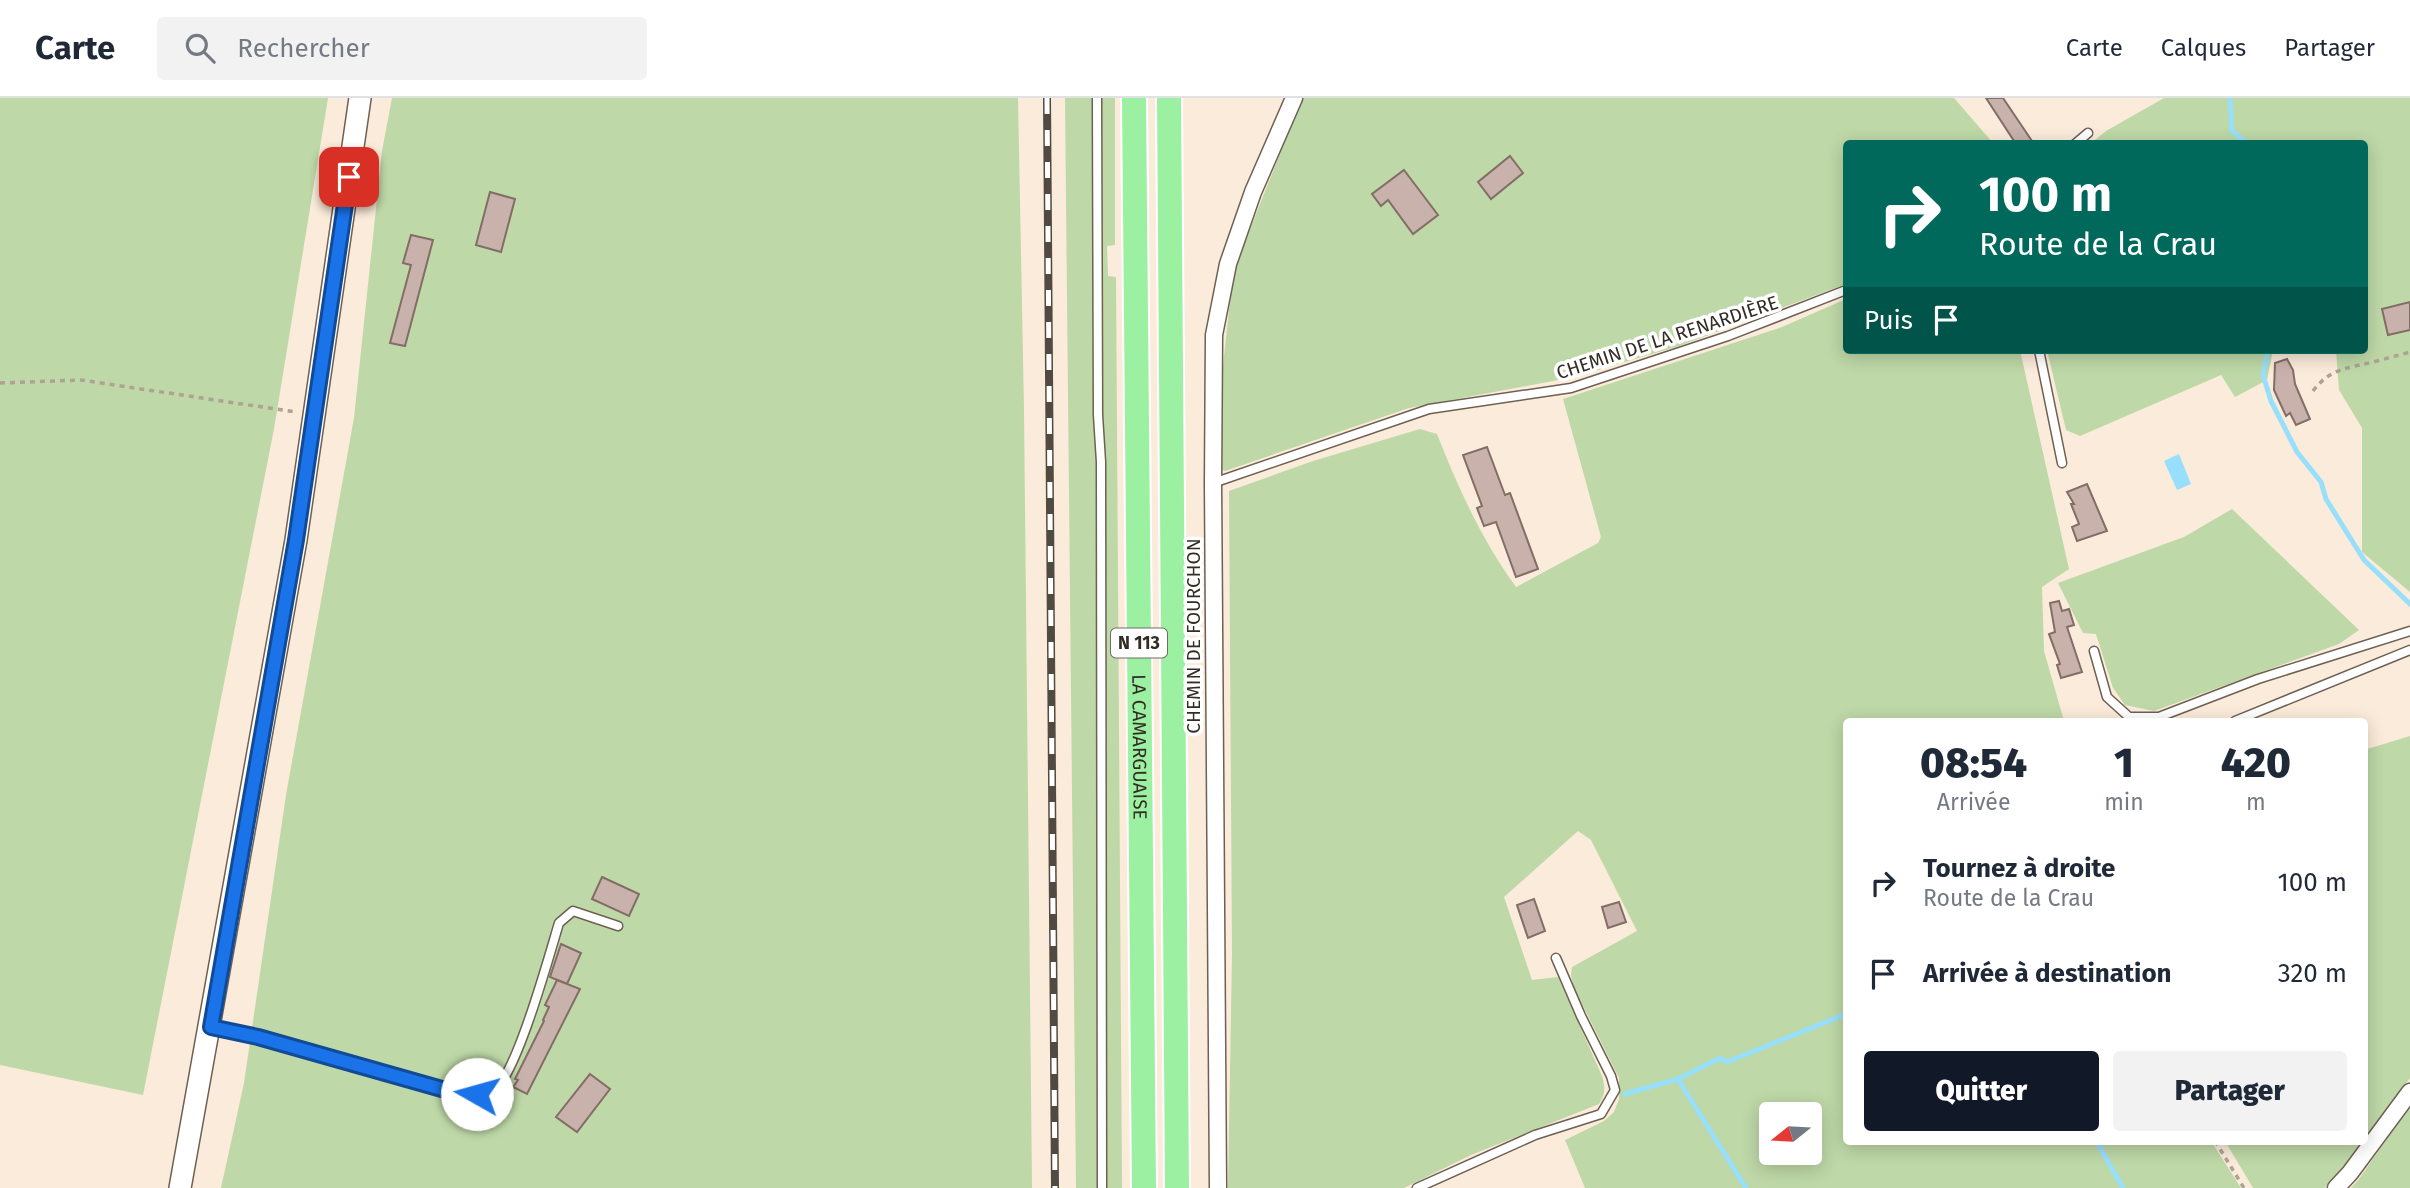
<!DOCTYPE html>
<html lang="fr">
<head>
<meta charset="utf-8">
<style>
	body { margin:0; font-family:"Fira Sans",sans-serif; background:#f2f2f3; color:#1f2937; height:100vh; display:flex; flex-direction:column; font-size:26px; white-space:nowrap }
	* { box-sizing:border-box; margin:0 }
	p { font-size:23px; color:#747a83 }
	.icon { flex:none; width:38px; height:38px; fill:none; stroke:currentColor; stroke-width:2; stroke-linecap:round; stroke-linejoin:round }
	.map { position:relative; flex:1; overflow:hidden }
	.side { position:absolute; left:1843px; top:620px; width:525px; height:427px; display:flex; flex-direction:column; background:#fff; border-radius:7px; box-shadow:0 4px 18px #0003 }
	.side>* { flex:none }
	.guide { position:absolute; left:1843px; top:42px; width:525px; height:214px; border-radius:7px; box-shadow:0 4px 18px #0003; background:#00695c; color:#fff; overflow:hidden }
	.needle { width:46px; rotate:252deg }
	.fabs { position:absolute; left:1759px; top:1004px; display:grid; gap:14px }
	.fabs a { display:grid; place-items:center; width:63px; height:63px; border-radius:7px; background:#fff; box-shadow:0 4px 18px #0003; font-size:35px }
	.pin { position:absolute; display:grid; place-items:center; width:60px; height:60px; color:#fff; margin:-30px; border-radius:14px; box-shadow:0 4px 10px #0006 }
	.me { position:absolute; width:77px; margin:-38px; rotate:277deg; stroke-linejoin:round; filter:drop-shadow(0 0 5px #0008) }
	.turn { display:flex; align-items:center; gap:24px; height:147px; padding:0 21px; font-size:32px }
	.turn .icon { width:91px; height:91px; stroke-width:2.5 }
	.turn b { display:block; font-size:49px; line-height:60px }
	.then { display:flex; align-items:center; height:66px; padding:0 21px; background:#0003; gap:14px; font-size:26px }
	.eta { display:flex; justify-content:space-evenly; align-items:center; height:119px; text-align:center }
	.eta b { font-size:42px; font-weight:800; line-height:49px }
	.primary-button { display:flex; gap:14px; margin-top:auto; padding:14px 21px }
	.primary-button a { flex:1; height:80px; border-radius:7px; background:#111827; color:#fff; font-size:28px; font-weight:800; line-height:80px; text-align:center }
	.primary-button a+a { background:#f2f2f3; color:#1f2937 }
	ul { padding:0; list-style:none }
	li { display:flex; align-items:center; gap:21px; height:91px; padding:0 21px }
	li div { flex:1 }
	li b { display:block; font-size:26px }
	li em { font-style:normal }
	header { display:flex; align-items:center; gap:42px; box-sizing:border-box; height:98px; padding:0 35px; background:#fff; border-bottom:2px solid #e0e1e3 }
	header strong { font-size:33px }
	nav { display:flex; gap:38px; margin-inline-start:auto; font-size:24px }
	.search { width:490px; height:63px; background:#f2f2f3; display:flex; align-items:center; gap:18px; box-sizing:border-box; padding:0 24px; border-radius:7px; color:#747a83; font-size:26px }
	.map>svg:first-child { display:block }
	.green { fill:#bed8a7; fill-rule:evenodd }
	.water { fill:#98dffb }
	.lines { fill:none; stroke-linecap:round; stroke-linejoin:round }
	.stream { stroke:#98dffb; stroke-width:5 }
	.building { fill:#c9b2ab; stroke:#836d67; stroke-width:2 }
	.service-casing { stroke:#6e6052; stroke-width:11 }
	.minor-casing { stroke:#6e6052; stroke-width:19 }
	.secondary-casing { stroke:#6e6052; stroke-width:24 }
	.trunk-casing { stroke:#fff; stroke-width:28 }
	.path { stroke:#aea295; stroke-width:3.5; stroke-dasharray:5 5; stroke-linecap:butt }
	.service { stroke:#fff; stroke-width:8 }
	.minor { stroke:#fff; stroke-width:16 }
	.secondary { stroke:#fff; stroke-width:21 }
	.trunk { stroke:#9bf0a2; stroke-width:24 }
	.rail-casing { stroke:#514a41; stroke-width:8 }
	.rail { stroke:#fff; stroke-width:5; stroke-dasharray:16; stroke-linecap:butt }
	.route-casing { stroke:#114b97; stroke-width:18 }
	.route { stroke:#1a73e8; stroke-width:12 }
	.labels { text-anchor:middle; stroke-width:7; stroke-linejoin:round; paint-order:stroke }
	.shield { fill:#fff; stroke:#706b66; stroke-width:2 }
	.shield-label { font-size:18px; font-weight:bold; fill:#322c25 }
	.street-label { font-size:19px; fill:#322c25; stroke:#fff }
</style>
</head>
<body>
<header>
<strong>Carte</strong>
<div class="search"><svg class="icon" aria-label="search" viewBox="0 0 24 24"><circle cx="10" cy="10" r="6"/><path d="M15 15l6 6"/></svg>Rechercher</div>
<nav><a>Carte</a><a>Calques</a><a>Partager</a></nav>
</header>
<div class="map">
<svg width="2410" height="1090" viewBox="0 0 2410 1090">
	<rect width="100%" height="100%" fill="#fbebda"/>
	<g class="green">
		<path d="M0,0H328L274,331L143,997L0,967Z"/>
		<path d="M392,0H1018L1024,312L1032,1090H221L244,985L286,697L354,320L382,53Z"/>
		<path d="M1065,0H1115V147L1107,148L1108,178L1116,179L1122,1090H1076Z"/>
		<path d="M1302,0H1954L1993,45L1846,46V186L1679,248L1574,279L1409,310L1225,373L1219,371L1222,277L1233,174Z"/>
		<path d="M2164,0H2410V494L2362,454V330L2339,292L2336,252H2364V46H2090L2106,33Z"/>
		<path d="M1846,201V252H2020L2069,471L2042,489L2044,553L2064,623H1846V1043H2211L2241,1090H1585L1565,1042L1604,1023L1614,1014L1619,1001V980L1574,890L1571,877L1572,869L1637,833L1591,742L1578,733L1504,799L1532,882L1558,879L1602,978C1605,989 1606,996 1599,1006L1471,1057L1404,1090H1228L1232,856L1229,393L1313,363L1420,331L1437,336C1458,390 1482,442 1516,489L1598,445L1601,439L1563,301L1782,229ZM1771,1017H1810V1055H1771Z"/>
		<path d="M2047,252H2273L2267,282L2235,299L2221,277L2080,338L2066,332Z"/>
		<path d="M2232,411L2359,532L2339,546L2154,613L2125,607L2113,590L2096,536L2083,535L2058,485L2184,439Z"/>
		<path d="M2410,638V980L2355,1059L2325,1090H2253L2225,1043H2364V652Z"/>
		<path d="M2410,1008V1090H2351L2359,1081Z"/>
	</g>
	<path class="water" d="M2179,356L2191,386L2177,392L2164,363Z"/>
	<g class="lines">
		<g class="stream">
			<path d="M2230,0L2232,33L2248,46"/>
			<path d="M2268,252L2263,277L2271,303L2297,354L2321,384L2326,401L2364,462L2410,506"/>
			<path d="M1678,981L1746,1090"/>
			<path d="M1625,996L1678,981L1720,960L1727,964L1846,916"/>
			<path d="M2096,1043L2123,1090"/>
		</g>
	</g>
	<g class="building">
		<path d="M1986,0H2003L2034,46H2016Z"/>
		<path d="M1510,58L1523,75L1491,101L1478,84Z"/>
		<path d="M1404,72L1438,117L1413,136L1388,102L1381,108L1372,96Z"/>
		<path d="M490,94L515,101L501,154L476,147Z"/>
		<path d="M411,137L433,142L405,248L390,245L411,167L403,165Z"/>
		<path d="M2410,204V232L2388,237L2382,211Z"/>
		<path d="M2287,261L2293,272L2295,286L2310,321L2296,327L2290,315L2286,318L2274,292L2275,265Z"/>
		<path d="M1487,349L1505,397L1510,395L1538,471L1516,479L1496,424L1484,428L1477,410L1482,408L1463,357Z"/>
		<path d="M2087,386L2107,433L2077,443L2072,429L2079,426L2071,406H2074L2067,394Z"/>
		<path d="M2059,503L2062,513L2069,511L2074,527L2067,529L2082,574L2061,580L2057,567L2060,566L2049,536L2055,534L2050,505Z"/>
		<path d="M602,779L639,796L629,818L592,801Z"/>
		<path d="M1534,801L1545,833L1528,840L1517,807Z"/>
		<path d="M1619,804L1626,824L1608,830L1602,809Z"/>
		<path d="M561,846L581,855L567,886L550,879Z"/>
		<path d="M557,882L580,891L527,996L513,989L518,982L515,981L544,923L543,922L549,909L545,907Z"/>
		<path d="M590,976L610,991L577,1034L556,1019Z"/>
	</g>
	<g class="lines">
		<defs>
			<g id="service">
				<path d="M1097,0L1098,317L1101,364L1102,1090"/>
				<path d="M2075,46L2088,35"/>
				<path d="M2039,252L2062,365"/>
				<path d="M1213,385L1429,311L1571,290L1728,238L1846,192"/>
				<path d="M2094,553L2107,599L2129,619H2159L2258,581L2410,533"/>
				<path d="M2235,623L2410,552"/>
				<path d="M210,929L258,939L463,997C472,997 487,998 494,993C517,975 549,858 559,825L573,813L618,828"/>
				<path d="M1417,1090L1535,1037L1601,1016L1615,992L1611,978L1581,918L1556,860"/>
			</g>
			<g id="minor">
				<path d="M1218,1090L1213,385L1214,237L1228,166L1253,94L1294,0"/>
				<path d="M2336,1090L2350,1075L2410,994"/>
			</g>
			<path id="secondary" d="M180,1090L296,442L360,0"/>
			<g id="trunk">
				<path id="s1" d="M1134,0L1144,1090"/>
				<path d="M1169,0L1177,1090"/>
			</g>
		</defs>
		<use href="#service" class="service-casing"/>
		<use href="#minor" class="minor-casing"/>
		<use href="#secondary" class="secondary-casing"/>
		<use href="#trunk" class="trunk-casing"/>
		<g class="path">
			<path d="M0,285L81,282L296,314"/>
			<path d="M2313,293C2331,269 2350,270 2377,263C2388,260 2399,257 2410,254"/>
			<path d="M2215,1043L2244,1090"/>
		</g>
		<use href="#service" class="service"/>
		<use href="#minor" class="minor"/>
		<use href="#secondary" class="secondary"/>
		<use href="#trunk" class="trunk"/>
		<defs>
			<path id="rail" d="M1047,0L1055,1090"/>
		</defs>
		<use href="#rail" class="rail-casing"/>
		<use href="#rail" class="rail"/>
	</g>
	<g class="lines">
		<defs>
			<path id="route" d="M349,79L296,442L211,929L258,939L463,997L477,996"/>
		</defs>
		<use href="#route" class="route-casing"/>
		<use href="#route" class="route"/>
	</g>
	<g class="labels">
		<rect class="shield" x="1111" y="530.5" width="56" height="29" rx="5"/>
		<g class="shield-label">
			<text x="1139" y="551">N 113</text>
		</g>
		<g class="street-label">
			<text transform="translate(1667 239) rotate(-18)" y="7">CHEMIN DE LA RENARDIÈRE</text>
			<text transform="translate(1193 538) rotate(-90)" y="7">CHEMIN DE FOURCHON</text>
			<text dy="7" stroke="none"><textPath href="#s1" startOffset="649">LA CAMARGUAISE</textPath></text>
		</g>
	</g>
</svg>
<div class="fabs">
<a><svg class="needle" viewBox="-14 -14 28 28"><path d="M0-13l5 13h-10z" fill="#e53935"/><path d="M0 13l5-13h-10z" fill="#747a83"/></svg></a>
</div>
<div class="pin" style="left:349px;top:79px;background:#d93025"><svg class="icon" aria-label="arrive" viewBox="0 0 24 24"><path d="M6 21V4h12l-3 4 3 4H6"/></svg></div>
<svg class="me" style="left:477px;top:996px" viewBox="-20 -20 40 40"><circle r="19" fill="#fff"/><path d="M0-13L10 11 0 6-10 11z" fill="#1a73e8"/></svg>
<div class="guide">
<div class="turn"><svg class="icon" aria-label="right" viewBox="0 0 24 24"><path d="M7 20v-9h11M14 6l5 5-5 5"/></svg><div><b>100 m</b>Route de la Crau</div></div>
<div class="then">Puis<svg class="icon" aria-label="arrive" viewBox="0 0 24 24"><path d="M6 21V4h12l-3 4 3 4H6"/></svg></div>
</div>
<section class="side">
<div class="eta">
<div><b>08:54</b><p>Arrivée</p></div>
<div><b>1</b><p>min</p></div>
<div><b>420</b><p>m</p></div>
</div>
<ul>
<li><svg class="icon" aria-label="right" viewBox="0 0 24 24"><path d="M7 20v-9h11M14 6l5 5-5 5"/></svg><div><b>Tournez à droite</b><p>Route de la Crau</p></div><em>100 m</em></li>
<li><svg class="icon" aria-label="arrive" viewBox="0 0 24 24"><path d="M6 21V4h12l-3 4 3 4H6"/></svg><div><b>Arrivée à destination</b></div><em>320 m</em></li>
</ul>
<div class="primary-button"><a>Quitter</a><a>Partager</a></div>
</section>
</div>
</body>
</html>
